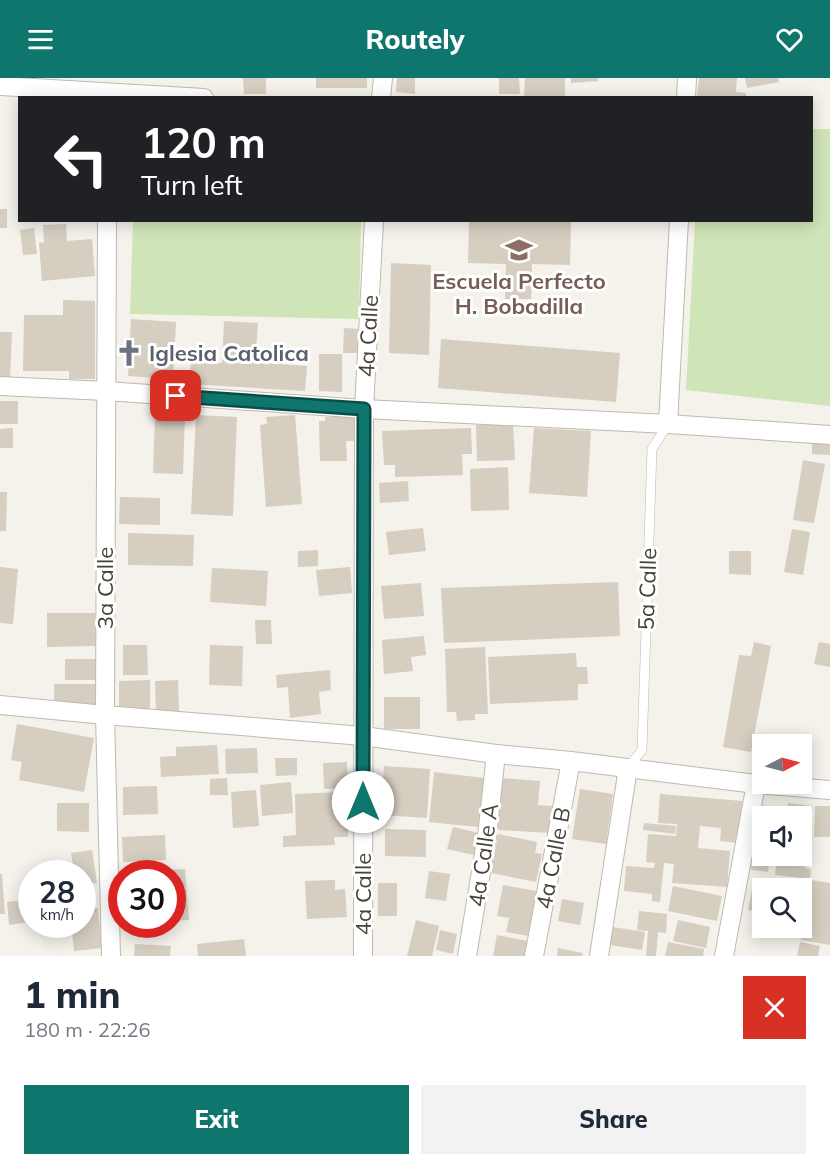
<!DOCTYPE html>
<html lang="en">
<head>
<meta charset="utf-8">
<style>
	body { margin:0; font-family:Mulish,sans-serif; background:#f2f2f3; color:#1f2937; height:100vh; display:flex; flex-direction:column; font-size:22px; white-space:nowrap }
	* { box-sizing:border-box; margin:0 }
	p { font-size:20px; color:#747a83 }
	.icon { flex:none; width:33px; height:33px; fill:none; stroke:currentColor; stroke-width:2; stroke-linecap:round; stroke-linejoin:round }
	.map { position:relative; height:878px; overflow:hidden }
	.sheet { display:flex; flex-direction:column; background:#fff; flex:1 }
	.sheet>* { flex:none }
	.hud { position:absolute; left:18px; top:18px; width:795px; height:126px; border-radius:0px; box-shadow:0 3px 15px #0003; background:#202124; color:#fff; overflow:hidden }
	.needle { width:39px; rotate:84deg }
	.controls { position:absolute; left:752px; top:656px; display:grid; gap:12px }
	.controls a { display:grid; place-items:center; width:60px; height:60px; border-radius:0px; background:#fff; box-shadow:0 3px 15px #0003; font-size:30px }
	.speed { position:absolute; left:18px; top:782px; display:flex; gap:12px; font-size:30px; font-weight:700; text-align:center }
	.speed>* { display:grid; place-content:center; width:78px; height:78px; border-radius:50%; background:#fff; box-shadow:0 3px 15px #0003; line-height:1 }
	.speed small { font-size:15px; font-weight:400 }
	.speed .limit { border:9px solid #d22; background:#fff; color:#111 }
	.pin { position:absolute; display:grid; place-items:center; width:51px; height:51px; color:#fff; margin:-26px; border-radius:12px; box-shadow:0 3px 9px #0006 }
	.me { position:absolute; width:66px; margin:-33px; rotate:0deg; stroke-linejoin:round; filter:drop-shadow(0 0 4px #0008) }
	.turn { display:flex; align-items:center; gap:21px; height:126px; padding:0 24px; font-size:27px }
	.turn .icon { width:78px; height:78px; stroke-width:2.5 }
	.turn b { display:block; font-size:42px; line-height:51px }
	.round { display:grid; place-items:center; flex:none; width:63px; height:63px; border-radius:0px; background:#f2f2f3 }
	.headline { display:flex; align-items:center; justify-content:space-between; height:102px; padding:0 24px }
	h1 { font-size:36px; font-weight:800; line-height:45px }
	.button { display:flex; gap:12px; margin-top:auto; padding:12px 24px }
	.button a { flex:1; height:69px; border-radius:0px; background:#0f766e; color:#fff; font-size:24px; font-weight:800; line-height:69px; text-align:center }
	.button a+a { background:#f2f2f3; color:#1f2937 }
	header { display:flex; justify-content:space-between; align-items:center; height:78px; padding:0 24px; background:#0f766e; color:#fff; font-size:27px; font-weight:800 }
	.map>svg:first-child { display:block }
	.green { fill:#d0e5b7 }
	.building { fill:#d5cec1 }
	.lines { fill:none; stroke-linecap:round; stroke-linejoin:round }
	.lane-casing { stroke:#bfb9ae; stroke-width:10 }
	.street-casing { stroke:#bfb9ae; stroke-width:20 }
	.lane { stroke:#fff; stroke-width:9 }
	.street { stroke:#fff; stroke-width:18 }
	.route-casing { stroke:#0a4d48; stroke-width:15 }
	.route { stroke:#0f766e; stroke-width:10 }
	.labels { text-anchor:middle; stroke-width:6; stroke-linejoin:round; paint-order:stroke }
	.education-label { font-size:22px; font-weight:bold; fill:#785e54; stroke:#fff }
	.street-label { font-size:22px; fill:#484339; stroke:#fff }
	.worship-label { font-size:22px; font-weight:bold; fill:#5b616d; stroke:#fff; text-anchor:start }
</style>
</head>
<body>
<header><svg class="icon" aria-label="menu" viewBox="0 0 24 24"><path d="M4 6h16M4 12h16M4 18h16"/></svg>Routely<svg class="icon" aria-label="heart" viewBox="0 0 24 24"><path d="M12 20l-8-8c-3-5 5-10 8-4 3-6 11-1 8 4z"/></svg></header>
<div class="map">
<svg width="830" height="878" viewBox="0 0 830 878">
	<rect width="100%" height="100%" fill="#f4f2eb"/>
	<g class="green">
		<path d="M812,51H830V328L686,312L695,143L812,142Z"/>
		<path d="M133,143H361L359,241L130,236Z"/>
	</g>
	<g class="building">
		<path d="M243,0H266V16H244Z"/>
		<rect x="316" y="0" width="51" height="10"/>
		<path d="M397,0H415V16L396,14Z"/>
		<path d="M499,0H519L520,16H499Z"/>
		<path d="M525,0H565V20H524Z"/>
		<path d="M571,0H598V3L571,5Z"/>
		<path d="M699,0H737L736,14L746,15V20H697Z"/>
		<path d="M745,0H778L779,4L747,10Z"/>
		<rect x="0" y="131" width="7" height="19"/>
		<path d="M469,142H571L570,187L532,186L531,221H505L506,186L468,185Z"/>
		<path d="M66,146L67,163L92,161L95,198L42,203L39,165L44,164L43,147Z"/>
		<path d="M34,150L37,176L23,177L20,152Z"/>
		<path d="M391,185L431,187L429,277L389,275Z"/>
		<path d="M63,222L95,223V301H69V293H23L24,237H63Z"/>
		<path d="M131,241L176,244L173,301L128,298Z"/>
		<path d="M224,243L258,245L255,284L307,288L305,313L189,306L191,283L222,285Z"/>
		<path d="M344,250L359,251V275H343Z"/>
		<path d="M0,254H12L10,302H0Z"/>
		<path d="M441,261L620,275L616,324L438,310Z"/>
		<path d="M319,276H342V314L319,313Z"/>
		<rect x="0" y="323" width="18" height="23"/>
		<path d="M155,337L185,338L183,396L153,395Z"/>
		<path d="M196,337L237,339L233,438L191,436Z"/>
		<path d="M295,337L302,426L266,429L260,347L267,346L266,339Z"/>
		<path d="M354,338V363H346L347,383H320L319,343H325V339Z"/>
		<path d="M513,346L515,382L477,383L476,347Z"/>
		<path d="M13,350V370H0V351Z"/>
		<path d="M471,350L472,376H462L463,397L395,399V387H384L382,353Z"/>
		<path d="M534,350L591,353L587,419L529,415Z"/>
		<path d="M812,364L830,365V377L812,376Z"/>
		<path d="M803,382L825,386L814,445L793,442Z"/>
		<path d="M508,389L509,432L471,433L470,391Z"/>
		<path d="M408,403L409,423L380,425L379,405Z"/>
		<path d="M0,414H7L6,453H0Z"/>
		<path d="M120,419L160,420V447L119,446Z"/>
		<path d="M423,450L426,473L389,477L386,454Z"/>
		<path d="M792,451L810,454L803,497L784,494Z"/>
		<path d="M128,455L194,457L193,488L128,487Z"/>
		<path d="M318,472V488L298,489V473Z"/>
		<path d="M729,473H751V497L729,496Z"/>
		<path d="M0,489L18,491L13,546L0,545Z"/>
		<path d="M350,489L352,515L319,518L316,492Z"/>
		<path d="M212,490L268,493L266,528L210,524Z"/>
		<path d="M618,504L620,558L444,565L441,510Z"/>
		<path d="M421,505L424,538L384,541L381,508Z"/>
		<path d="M47,535H95L96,568L47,569Z"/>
		<path d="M255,542H271L272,566H256Z"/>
		<path d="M424,558L426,577L411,579L413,593L384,596L382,562Z"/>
		<path d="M754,564L771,568L751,674L723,669L739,577L751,578Z"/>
		<path d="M819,564L830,566V589L814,586Z"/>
		<path d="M123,567H147L148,597H123Z"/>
		<path d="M210,567L243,568L242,608L209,607Z"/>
		<path d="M485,569L488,636H475V642L457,643L456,634H447L445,571Z"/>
		<path d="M576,575L577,589H587L588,606H578V622L490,626L488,579Z"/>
		<rect x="65" y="581" width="34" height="21"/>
		<path d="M330,592L331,612L319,614L321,636L290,640L288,609L277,610L276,597Z"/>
		<path d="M150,602V632H119V603Z"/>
		<path d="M178,602L179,634L156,635L155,603Z"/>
		<rect x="54" y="606" width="41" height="20"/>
		<rect x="384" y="619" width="36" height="32"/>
		<path d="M17,646L94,660L84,714L19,702L22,684L11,682Z"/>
		<path d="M217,667L219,696L161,699L160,679L176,678V669Z"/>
		<path d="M257,670L258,695L226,696L225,671Z"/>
		<path d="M275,680H297V697L276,698Z"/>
		<path d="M347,684L348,710L324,711L323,685Z"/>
		<path d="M384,688L430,691L427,740L381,737Z"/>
		<path d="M434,694L484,700L478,749L429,744Z"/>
		<path d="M227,700L228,717H210V701Z"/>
		<path d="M502,700L540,703L538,727L552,728L550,755L498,752Z"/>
		<path d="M291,704L293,735L262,738L260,707Z"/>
		<path d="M157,708L158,736L123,737V709Z"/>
		<path d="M580,711L613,716L606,766L572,761Z"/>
		<path d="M256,712L259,748L233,750L231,714Z"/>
		<path d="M341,714L342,747H348V759H334L335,767L283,769V758L296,757L295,716Z"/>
		<path d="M660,716L742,723L738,765L720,763L721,750L700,748L698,770L730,773L727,809L672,805L674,786L664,785L660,824L652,823V816L624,813L626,788L654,790L655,785L646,784L648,756L676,758L677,746L658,745Z"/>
		<path d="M57,725H89V754L57,753Z"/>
		<path d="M788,725L813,728L805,790L811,791L810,801L775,797L777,777H801V738H762V777H770L768,794L751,792L755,755L758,756L761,727L787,731Z"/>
		<path d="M815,728H830V759H814Z"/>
		<path d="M644,745L676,748L675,756L643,752Z"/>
		<path d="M453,749L479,755L474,777L447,771Z"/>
		<path d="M385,751L426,752V779L385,778Z"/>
		<path d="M498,756L537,764L535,775L542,776L536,804L491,795Z"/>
		<path d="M165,757L166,782L123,784L122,759Z"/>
		<path d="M92,772L97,805L82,807V795H74L71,775Z"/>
		<path d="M185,791L189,842L172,843V795H149V793Z"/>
		<path d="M429,793L450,796L446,823L425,820Z"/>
		<path d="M0,796H2L5,836H0Z"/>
		<path d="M335,802V812L345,811L347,839L307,841L305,803Z"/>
		<path d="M754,802L788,809V810H762V835L748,832Z"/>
		<path d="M811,802L830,805V867L801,862Z"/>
		<rect x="378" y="805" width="19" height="33"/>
		<path d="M503,807L537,813L528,858L506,854L509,840L497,838Z"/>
		<path d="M673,808L722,818L717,843L668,833Z"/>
		<path d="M562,821L584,825L580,847L558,843Z"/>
		<path d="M27,822L30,844L9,847L7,824Z"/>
		<path d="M98,830L102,870L74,873L71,846H82V831Z"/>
		<path d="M639,833L667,836L666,855L658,854L656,878H646L648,853L637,852Z"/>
		<path d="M416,842L439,848L432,878H407Z"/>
		<path d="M678,842L710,849L706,870L673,863Z"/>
		<path d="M613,849L645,854L642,872L610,867Z"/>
		<path d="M440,852L457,856L453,876L436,872Z"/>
		<path d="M497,857L528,863L525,878H493Z"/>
		<path d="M244,861L246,878H198L197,866Z"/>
		<path d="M668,864L704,871L703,878H665Z"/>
		<path d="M800,864L820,868L818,878H797Z"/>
		<path d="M135,866L171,868L170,878H134Z"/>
		<path d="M558,870L583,875L582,878H557Z"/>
	</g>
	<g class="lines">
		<defs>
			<path id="lane" d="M628,690L642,672L652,371L668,346"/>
			<g id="street">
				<path d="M0,8L204,20"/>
				<path d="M381,20L383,0"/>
				<path d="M686,20L687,0"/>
				<path d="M107,142L105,637L111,878"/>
				<path d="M0,308L106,313L364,331L668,346L830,357"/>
				<path d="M668,346L679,142"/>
				<path d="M0,627L105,637L363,658L496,676L571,683L756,706L830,712"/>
				<path d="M363,878L364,331L374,142"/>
				<path d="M467,878L487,758L496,676"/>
				<path d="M534,878L571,683"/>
				<path d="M599,878L628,690"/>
				<path d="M724,878L756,706"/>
			</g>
		</defs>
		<use href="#lane" class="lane-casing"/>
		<use href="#street" class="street-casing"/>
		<use href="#lane" class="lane"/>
		<use href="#street" class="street"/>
	</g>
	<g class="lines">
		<defs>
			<path id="route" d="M176,318L364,331L363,724"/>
		</defs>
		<use href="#route" class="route-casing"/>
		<use href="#route" class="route"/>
	</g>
	<defs>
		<symbol id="school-bare" viewBox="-9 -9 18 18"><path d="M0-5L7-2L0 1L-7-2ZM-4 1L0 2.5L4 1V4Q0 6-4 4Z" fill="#8d6e63" stroke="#fff" stroke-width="2.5" paint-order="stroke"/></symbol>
		<symbol id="church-bare" viewBox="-9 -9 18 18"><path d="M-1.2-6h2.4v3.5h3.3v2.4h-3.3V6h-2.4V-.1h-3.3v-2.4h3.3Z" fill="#6b7280" stroke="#fff" stroke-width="2.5" paint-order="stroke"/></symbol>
	</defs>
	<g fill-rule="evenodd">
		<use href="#school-bare" x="500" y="153" width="38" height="38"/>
		<use href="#church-bare" x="110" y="256" width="38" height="38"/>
	</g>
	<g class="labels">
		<g class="education-label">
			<text x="519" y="211">Escuela Perfecto<tspan x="519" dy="25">H. Bobadilla</tspan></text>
		</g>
		<g class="street-label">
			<text transform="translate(368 258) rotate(-87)" y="8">4a Calle</text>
			<text transform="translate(105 510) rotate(-90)" y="8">3a Calle</text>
			<text transform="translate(647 511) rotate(-88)" y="8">5a Calle</text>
			<text transform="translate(483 777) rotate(-82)" y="8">4a Calle A</text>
			<text transform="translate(553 780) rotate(-79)" y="8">4a Calle B</text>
			<text transform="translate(363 816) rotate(-90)" y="8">4a Calle</text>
		</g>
		<g class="worship-label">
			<text x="149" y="283">Iglesia Catolica</text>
		</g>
	</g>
</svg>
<div class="controls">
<a><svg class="needle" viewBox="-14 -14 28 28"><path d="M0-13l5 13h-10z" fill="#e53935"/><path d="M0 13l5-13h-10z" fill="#747a83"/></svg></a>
<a><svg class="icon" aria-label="sound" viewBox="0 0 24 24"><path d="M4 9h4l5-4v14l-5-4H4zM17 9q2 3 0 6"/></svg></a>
<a><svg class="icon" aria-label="search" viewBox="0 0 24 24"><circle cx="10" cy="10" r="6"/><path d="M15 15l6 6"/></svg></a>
</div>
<div class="speed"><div>28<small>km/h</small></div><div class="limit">30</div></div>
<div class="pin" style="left:176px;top:318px;background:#d93025"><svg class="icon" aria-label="arrive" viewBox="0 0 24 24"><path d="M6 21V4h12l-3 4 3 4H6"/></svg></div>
<svg class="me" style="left:363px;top:724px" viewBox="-20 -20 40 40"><circle r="19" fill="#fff"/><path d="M0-13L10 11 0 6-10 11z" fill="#0f766e"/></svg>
<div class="hud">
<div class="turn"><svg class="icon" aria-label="left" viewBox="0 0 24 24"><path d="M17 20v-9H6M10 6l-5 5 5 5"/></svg><div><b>120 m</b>Turn left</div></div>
</div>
</div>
<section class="sheet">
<div class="headline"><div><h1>1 min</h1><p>180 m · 22:26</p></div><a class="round" style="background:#d93025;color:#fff"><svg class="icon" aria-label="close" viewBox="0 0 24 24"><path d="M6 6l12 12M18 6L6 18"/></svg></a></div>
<div class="button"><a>Exit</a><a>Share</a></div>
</section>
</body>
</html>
